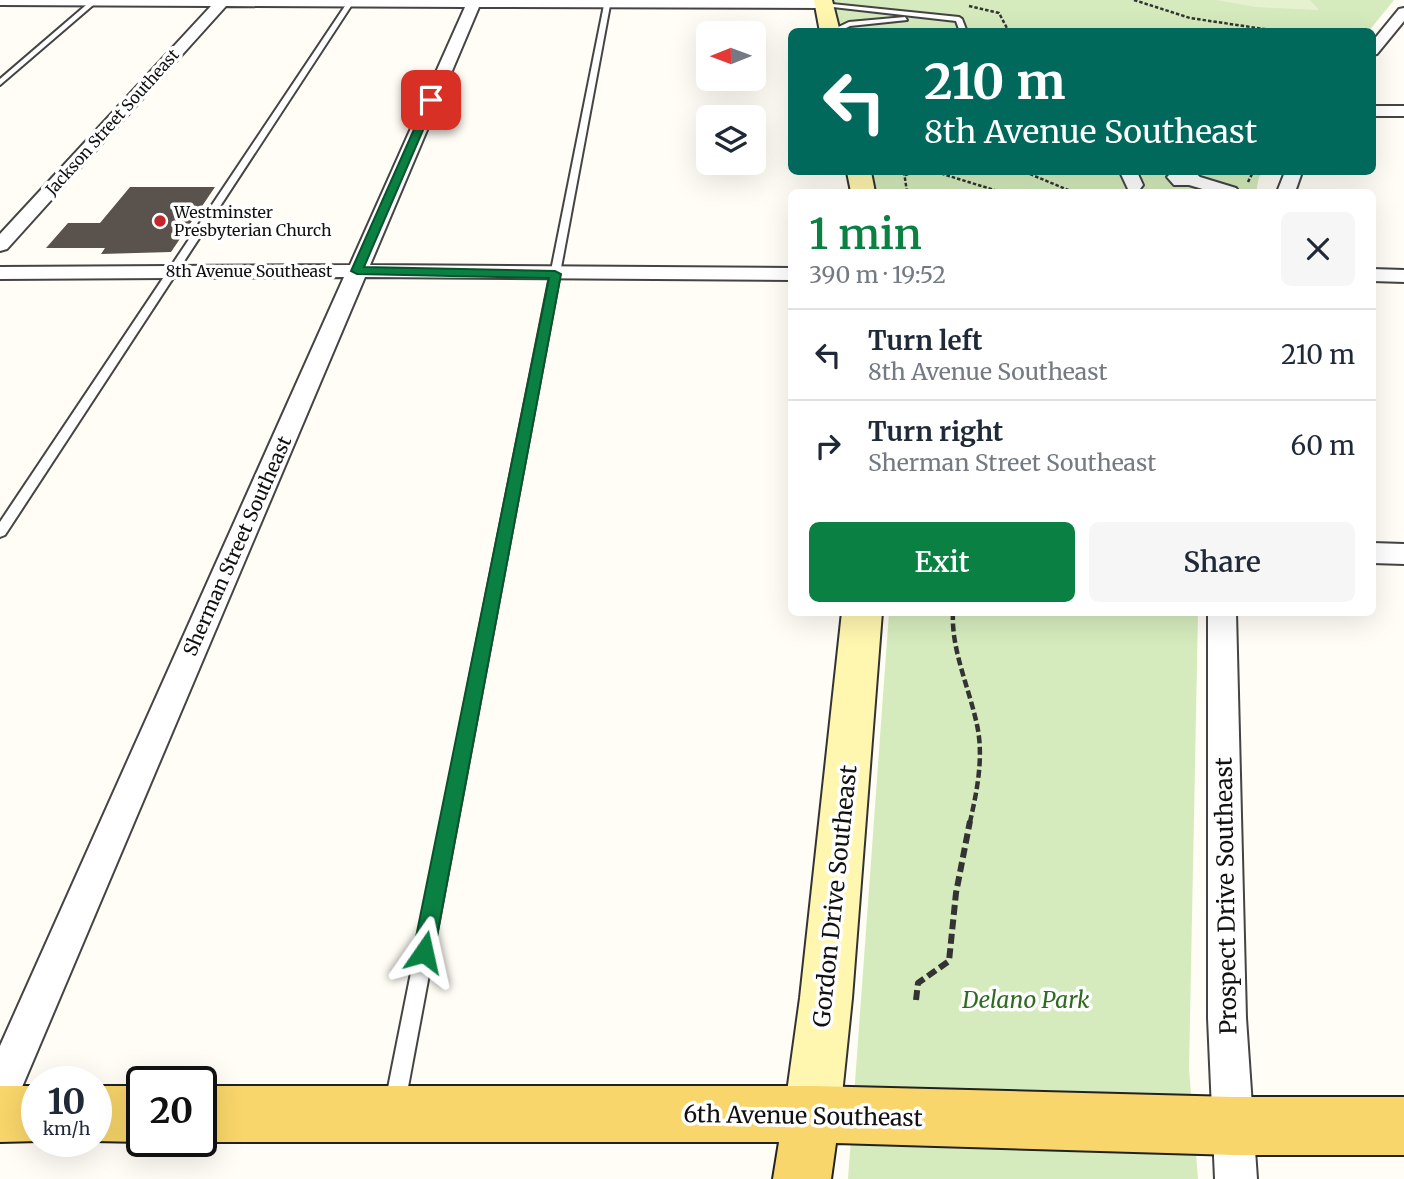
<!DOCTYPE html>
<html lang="en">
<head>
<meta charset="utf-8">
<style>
	body { margin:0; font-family:Merriweather,serif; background:#f6f6f7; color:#1f2937; height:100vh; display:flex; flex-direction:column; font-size:26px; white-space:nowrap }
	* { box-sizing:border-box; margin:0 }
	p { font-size:23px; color:#747a83 }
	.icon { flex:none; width:38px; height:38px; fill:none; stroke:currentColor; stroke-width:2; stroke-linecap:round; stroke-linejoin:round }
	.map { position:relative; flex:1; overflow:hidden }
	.panel { position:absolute; left:788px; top:189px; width:588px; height:427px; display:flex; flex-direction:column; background:#fff; border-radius:10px; box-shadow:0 7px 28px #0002 }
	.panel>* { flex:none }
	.top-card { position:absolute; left:788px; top:28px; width:588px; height:147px; border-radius:10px; box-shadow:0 7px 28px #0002; background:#00695c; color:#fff; overflow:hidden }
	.needle { width:46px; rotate:269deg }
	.tools { position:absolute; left:696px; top:21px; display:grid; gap:14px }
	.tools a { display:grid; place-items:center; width:70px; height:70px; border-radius:10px; background:#fff; box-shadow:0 7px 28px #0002; font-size:35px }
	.speed { position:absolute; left:21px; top:1066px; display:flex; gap:14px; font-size:35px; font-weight:700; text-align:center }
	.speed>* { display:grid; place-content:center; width:91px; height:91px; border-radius:50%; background:#fff; box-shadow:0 7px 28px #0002; line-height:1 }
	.speed small { font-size:18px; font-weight:400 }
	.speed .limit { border:4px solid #111; border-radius:10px; background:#fff; color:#111 }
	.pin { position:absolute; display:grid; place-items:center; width:60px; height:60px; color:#fff; margin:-30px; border-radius:14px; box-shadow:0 4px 10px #0006 }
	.me { position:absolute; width:77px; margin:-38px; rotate:11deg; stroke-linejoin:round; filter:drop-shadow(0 0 5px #0008) }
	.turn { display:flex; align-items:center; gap:24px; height:147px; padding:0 21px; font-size:32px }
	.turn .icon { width:91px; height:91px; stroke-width:2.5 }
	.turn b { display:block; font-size:49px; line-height:60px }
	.round { display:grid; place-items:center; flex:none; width:74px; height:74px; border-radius:10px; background:#f6f6f7 }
	.head { display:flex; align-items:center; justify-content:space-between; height:119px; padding:0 21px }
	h1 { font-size:42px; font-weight:600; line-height:52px; color:#0b8043 }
	.action { display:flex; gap:14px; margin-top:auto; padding:14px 21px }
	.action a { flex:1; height:80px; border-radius:10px; background:#0b8043; color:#fff; font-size:28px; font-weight:600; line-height:80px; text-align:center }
	.action a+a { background:#f6f6f7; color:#1f2937 }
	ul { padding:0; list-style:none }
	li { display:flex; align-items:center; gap:21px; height:91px; padding:0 21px; border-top:2px solid #e0e1e3 }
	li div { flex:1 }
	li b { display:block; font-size:26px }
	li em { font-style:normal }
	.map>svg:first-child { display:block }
	.green { fill:#d5ebbd }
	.pitch { fill:#e6f2cf }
	.building { fill:#5a524d }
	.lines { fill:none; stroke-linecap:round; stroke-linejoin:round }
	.lane-casing { stroke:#444; stroke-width:4 }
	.street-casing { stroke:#444; stroke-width:4 }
	.secondary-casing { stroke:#333; stroke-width:4 }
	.primary-casing { stroke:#222; stroke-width:4 }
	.path-far2 { stroke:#333; stroke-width:2.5; stroke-dasharray:3.5 2; stroke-linecap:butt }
	.path-far1 { stroke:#333; stroke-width:4.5; stroke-dasharray:8 3.5; stroke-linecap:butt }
	.path { stroke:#333; stroke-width:6; stroke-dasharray:10 4.5; stroke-linecap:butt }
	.lane { fill:#fff; fill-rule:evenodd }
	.street { fill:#fff; fill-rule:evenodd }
	.secondary { fill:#fff6b0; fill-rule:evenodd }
	.primary { fill:#f9d66b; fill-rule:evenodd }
	.route { fill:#0b8043; stroke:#07532c; stroke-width:2 }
	.poi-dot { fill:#c4262e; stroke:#fff; stroke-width:2.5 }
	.labels { text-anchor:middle; stroke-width:7; stroke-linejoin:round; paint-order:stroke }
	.far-street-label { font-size:16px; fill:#111; stroke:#fff }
	.far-poi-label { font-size:16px; fill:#111; stroke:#fff; text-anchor:start }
	.street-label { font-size:19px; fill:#111; stroke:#fff }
	.near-street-label { font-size:23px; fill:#111; stroke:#fff }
	.near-park-label { font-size:23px; font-style:italic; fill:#2f6b1f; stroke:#fff }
</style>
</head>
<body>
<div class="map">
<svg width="1404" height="1179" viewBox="0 0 1404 1179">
	<rect width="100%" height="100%" fill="#fffdf5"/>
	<g class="green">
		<path d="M832,0H1394L1368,32L841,31Z"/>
		<path d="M870,172H1264L1259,177L1256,192H873Z"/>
		<path d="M889,613H1198L1189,1069L1198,1179H848Z"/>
	</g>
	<path class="pitch" d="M1216,0H1310L1319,10L1256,7Z"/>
	<path class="building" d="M130,187H215L171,252L101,254L105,248H46L68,223H100Z"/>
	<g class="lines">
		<defs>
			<g id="lane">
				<path d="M92,0H99L0,85V79Z"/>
				<path d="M349,0H355L5,535L0,537V522Z"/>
				<path d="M605,0H611L405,1103L402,1110L395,1113L388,1110L385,1103Z"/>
				<path d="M822,3L959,17L962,19L967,32H960L956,21L824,6Z"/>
				<path d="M905,17L907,20L850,26L838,32H828L849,22Z"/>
			</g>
			<g id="street">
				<path d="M0,0H824L831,4L824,8L479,7L370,265L791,268V280L365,277L14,1106L0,1112V1046L344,277L0,279V267L350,265L465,7L226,6L7,249L0,251V234L211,6L0,5Z"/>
				<path d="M1404,8V21L1377,54L1372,55V42L1399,9Z"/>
				<rect x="1372" y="106" width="32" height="10"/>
				<path d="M1120,172H1137L1143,185L1140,189H1128Z"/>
				<path d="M1172,172H1194L1200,177L1236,188L1239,192H1213L1189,185H1174L1167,177Z"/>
				<path d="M1285,172H1302L1295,192H1277Z"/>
				<path d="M1372,269L1404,270V282L1372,281Z"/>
				<path d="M1372,543L1404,544V564L1372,563Z"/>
				<path d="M1208,612H1236L1246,1018L1257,1179H1215L1208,1018Z"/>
			</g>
			<g id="secondary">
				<path d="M814,0H832L840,32H820Z"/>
				<path d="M847,172H871L875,192H851Z"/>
				<path d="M842,612H882L852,998L840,1114L832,1134L812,1142L792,1134L784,1114L800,998Z"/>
			</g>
			<g id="primary">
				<path d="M0,1086H37V1141H40L0,1142Z"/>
				<path d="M96,1086H142V1141H145L142,1142L93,1141H96Z"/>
				<path d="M201,1086H812L1234,1097H1404V1155H1234L836,1143L831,1179H773L779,1142H201L198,1141H201Z"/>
			</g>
		</defs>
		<use href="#lane" class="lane-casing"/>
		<use href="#street" class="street-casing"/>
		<use href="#secondary" class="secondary-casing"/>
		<use href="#primary" class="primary-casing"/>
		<g class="path-far2">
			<path d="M1134,0L1190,18L1284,32"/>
			<path d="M969,6L999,13L1009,32"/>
			<path d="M904,172L907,192"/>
			<path d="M936,172L1001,192"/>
			<path d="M1025,172L1073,192"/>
			<path d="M905,175L915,172"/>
			<path d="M1248,182L1253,172"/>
		</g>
		<path class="path-far1" d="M953,612C951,650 969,687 977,725C984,757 977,791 970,822"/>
		<path class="path" d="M916,1000L918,983L949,961L956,893L970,821"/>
		<use href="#lane" class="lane"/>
		<use href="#street" class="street"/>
		<use href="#secondary" class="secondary"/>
		<use href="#primary" class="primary"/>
	</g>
	<path class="route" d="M428,98L436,100L364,267L555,271L561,274L434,952L431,959L424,962L416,959L413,952L549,278L357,274L351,271Z"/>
	<circle class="poi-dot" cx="160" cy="221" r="7"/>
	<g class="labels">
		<g class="far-street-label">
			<text transform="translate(112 122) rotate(-48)" y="6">Jackson Street Southeast</text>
			<text x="249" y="277">8th Avenue Southeast</text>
		</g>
		<g class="far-poi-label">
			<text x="174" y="218">Westminster<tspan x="174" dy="18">Presbyterian Church</tspan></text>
		</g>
		<g class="street-label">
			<text transform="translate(237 546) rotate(-66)" y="7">Sherman Street Southeast</text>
		</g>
		<g class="near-street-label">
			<text transform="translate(835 896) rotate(-84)" y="8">Gordon Drive Southeast</text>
			<text transform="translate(1226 896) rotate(-91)" y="8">Prospect Drive Southeast</text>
			<text transform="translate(803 1116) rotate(1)" y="8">6th Avenue Southeast</text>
		</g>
		<g class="near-park-label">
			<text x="1026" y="1008">Delano Park</text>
		</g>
	</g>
</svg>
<div class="tools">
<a><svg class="needle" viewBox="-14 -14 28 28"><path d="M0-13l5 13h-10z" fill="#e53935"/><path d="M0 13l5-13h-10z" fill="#747a83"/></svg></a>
<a><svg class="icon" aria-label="layers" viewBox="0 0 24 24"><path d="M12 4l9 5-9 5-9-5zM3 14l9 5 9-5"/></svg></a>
</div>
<div class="speed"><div>10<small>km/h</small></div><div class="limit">20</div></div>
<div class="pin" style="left:431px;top:100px;background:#d93025"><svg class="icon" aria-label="arrive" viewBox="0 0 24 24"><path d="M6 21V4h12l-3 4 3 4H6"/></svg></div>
<svg class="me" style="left:424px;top:952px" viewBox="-20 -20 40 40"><path d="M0-17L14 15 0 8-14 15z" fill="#0b8043" stroke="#fff" stroke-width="4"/></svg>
<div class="top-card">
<div class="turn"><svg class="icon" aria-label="left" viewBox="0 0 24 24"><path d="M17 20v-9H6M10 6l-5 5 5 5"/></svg><div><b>210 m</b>8th Avenue Southeast</div></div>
</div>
<section class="panel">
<div class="head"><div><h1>1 min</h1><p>390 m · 19:52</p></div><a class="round"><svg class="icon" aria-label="close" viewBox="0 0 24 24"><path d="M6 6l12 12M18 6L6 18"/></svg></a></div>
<ul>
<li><svg class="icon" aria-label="left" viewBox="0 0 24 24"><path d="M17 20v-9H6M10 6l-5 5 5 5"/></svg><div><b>Turn left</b><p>8th Avenue Southeast</p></div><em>210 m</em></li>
<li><svg class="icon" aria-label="right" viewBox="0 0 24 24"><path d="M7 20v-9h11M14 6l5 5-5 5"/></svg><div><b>Turn right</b><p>Sherman Street Southeast</p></div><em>60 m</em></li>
</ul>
<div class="action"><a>Exit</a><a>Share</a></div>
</section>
</div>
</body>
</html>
